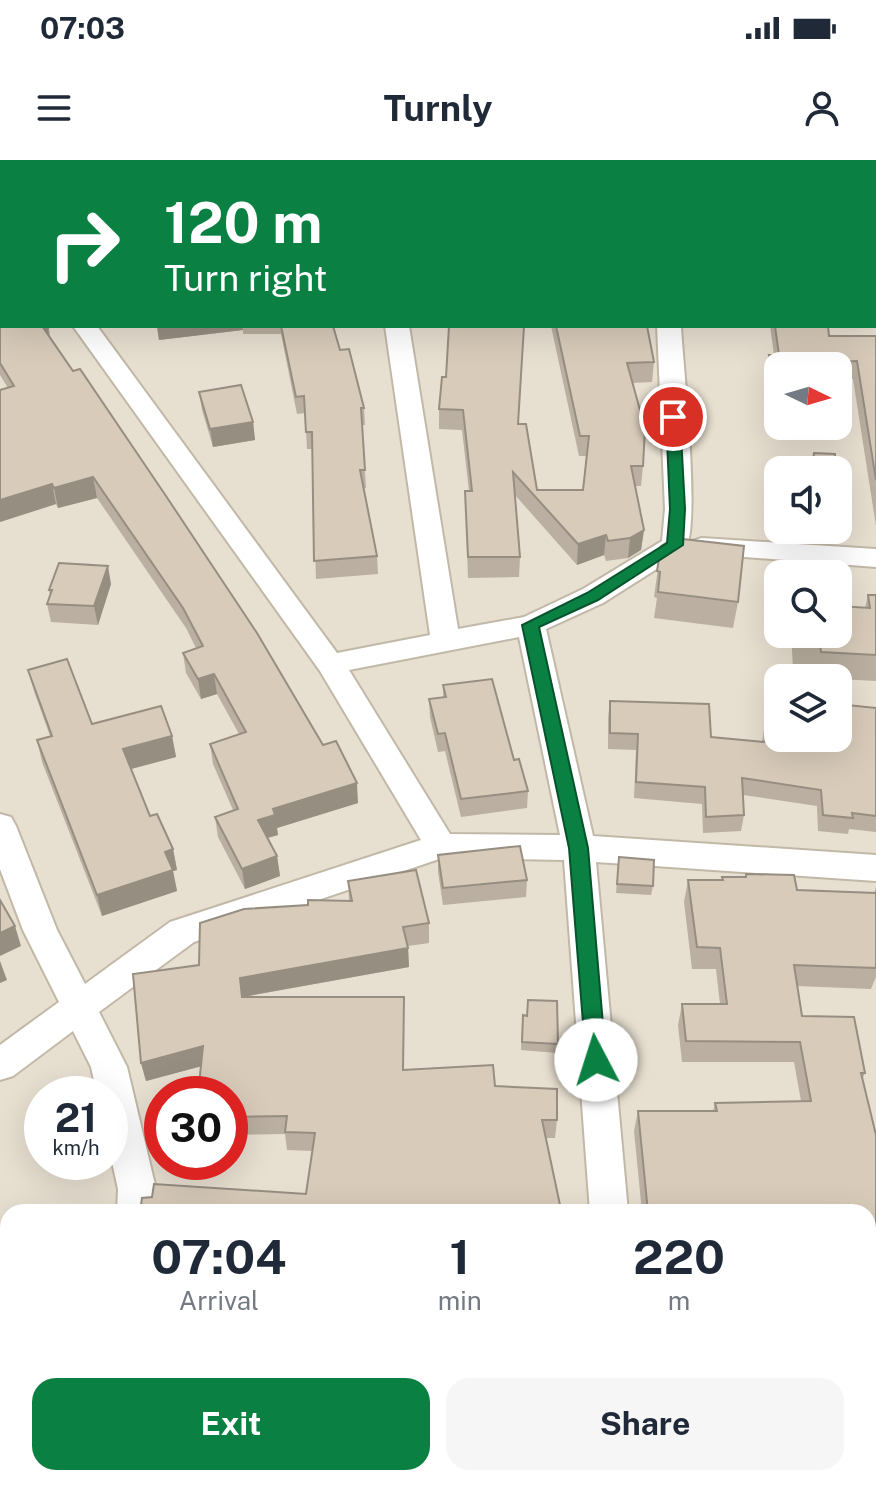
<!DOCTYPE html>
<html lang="en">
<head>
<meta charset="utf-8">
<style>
	body { margin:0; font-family:"Public Sans",sans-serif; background:#f6f6f7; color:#1f2937; height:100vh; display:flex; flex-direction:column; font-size:30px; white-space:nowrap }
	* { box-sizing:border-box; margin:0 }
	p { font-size:26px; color:#747a83 }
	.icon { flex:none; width:44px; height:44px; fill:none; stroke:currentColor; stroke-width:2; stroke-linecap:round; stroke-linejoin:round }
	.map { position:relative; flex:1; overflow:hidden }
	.panel { position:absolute; left:0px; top:1044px; width:876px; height:282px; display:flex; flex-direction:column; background:#fff; border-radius:24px 24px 0 0; box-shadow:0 8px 32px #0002 }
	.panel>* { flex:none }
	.guide { position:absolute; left:0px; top:0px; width:876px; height:168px; box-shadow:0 8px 32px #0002; background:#0b8043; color:#fff; overflow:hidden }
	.needle { width:52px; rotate:95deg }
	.controls { position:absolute; left:764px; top:192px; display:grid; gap:16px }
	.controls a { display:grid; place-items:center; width:88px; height:88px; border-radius:16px; background:#fff; box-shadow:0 8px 32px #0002; font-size:40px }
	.speed { position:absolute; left:24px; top:916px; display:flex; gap:16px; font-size:40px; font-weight:700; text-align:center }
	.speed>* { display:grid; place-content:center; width:104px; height:104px; border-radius:50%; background:#fff; box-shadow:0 8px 32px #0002; line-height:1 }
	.speed small { font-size:20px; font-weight:400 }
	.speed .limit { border:12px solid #d22; background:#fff; color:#111 }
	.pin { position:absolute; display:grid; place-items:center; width:68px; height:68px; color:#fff; margin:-34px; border:4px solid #fff; border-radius:50%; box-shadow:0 2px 8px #0007 }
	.me { position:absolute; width:88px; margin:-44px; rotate:355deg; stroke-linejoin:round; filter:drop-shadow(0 0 6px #0008) }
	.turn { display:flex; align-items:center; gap:28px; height:168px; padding:0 32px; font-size:36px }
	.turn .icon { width:104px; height:104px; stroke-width:2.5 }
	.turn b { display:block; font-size:56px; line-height:68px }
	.eta { display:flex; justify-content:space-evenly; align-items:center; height:136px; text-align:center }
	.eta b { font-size:48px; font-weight:700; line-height:56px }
	.primary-button { display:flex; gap:16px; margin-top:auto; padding:16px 32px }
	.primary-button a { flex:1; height:92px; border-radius:24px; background:#0b8043; color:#fff; font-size:32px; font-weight:700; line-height:92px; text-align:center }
	.primary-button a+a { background:#f6f6f7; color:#1f2937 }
	.status { display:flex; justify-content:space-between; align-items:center; height:56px; padding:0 40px; background:#fff; direction:ltr }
	.status svg { height:22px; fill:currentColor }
	header { display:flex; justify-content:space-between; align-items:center; height:104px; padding:0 32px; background:#fff; font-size:36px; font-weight:700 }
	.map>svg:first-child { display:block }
	.residential { fill:#e7dfd0; fill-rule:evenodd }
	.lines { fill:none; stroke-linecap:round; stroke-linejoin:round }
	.street-casing { stroke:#c2b8a7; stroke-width:4 }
	.street { fill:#fff; fill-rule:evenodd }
	.wall { fill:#baafa0 }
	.shaded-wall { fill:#978e82 }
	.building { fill:#d8cbba; stroke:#978e82; stroke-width:2 }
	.route { fill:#0b8043; stroke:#07532c; stroke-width:2 }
</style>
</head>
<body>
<div class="status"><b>07:03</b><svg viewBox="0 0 49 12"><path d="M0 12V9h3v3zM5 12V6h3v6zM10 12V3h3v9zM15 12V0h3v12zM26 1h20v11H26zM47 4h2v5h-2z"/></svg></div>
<header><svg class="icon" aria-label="menu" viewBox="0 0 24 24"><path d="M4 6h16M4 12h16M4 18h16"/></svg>Turnly<svg class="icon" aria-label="person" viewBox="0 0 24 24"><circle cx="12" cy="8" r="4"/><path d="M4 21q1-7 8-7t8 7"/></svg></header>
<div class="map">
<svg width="876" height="1325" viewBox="0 0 876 1325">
	<rect width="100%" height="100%" fill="#f3ede2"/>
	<path class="residential" d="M0,0H876V1325H0ZM2,2H874V166H2ZM778,206H838V266H778ZM778,310H838V370H778ZM778,414H838V474H778ZM778,518H838V578H778ZM42,934H110V1002H42ZM162,934H230V1002H162ZM8,1052H868V1318H8Z"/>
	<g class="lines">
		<defs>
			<g id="street">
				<rect x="648" y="0" width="20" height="2"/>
				<path d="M2,77V91L0,92V78Z"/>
				<path d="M73,166H97L337,493L430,475L385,166H409L458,469L524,457L583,429L662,381L665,349L657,166H681C683,206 701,365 685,391L603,443L546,469L593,676L876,695V721L596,702L628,1052H590L564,700L442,698L194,782L99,852L127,907L156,1029L155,1052H117L118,1029L110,993V934H97L91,907L73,871L13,916L0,920V885L59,842L23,770L0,709V654L11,657L16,666L57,770L85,824L170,762L421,680L320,511ZM519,477L560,675L450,674L349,510Z"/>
				<path d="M702,378L876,389V407L692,393L688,387L692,381Z"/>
				<path d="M85,1318H129L128,1325H84Z"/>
				<rect x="601" y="1318" width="44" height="7"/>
			</g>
		</defs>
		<use href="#street" class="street-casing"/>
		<use href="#street" class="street"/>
	</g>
	<g class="wall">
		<path d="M0,0H440V2H2V54H0Z"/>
		<path d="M812,0H876V98H874V2H812Z"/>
		<path d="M0,94L2,166H49L50,177L323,585L358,643L277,668L278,675L267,678L277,696L280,716L245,729L218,677L215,657L233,650L213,604L210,584L239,574L217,534L201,539L186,513L183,493L196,488L186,468L97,338L58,348L56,344L0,362V230L8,228L0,215Z"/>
		<path d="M157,166H333L340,190L364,248L365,265H362L366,328H364L377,396L378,414L316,419L312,289H307L305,253L297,254L281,174H243V170L159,180Z"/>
		<path d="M551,166H647L654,202L652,222L632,223L643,306L641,326H635L644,370L641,390L628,398L606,401L604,395L577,405L515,335L520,397L519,417L468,418L465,331H469L462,270L439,269V249L446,217L519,264L537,330H583L586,296H579Z"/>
		<path d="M770,166H828L829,176H876V366L853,219L838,220L778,206V266H835L834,270L778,269L766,212L769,195H774Z"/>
		<path d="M199,232L253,262L255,280L213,287L202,250Z"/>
		<path d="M806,370H833L831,379L805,376Z"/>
		<path d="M661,386L738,442L733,468L654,458L657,438L654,437Z"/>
		<path d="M111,424L98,465L51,462L47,444L50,435L49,430Z"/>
		<path d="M868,435H876V521L838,519V518H814L813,510L793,508L791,474H838L865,448Z"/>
		<path d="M28,510L92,564L172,576L176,597L131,609L150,656L173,689L177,710L173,711L177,731L102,756L42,602L37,580L50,576L34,531Z"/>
		<path d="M443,525L514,600L528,631L527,648L461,657L445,591L438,592L430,557L429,539L443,537Z"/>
		<path d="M610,541L711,577L762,582L765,563L838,578L876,548V672L849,669L848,674L818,671L817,646L743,635L744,655L741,671L703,673L702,644L634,638L636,590L608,589V558Z"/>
		<path d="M438,695L527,720L526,737L443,745L438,712Z"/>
		<path d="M619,697L653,726L651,735L616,733Z"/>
		<path d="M746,714L797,730L874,733L876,727V817L871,829L797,826L802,856L865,913L862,920L876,975V1276H868V1146L875,1145V1141H868V1052H642L634,971L638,951H713L715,943L801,941L794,902H682L678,865L682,844H720L716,809H692L684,742L688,720H721L722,717H745Z"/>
		<path d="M348,721L429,763V783L408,786L409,807L243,837L404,855V910L495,926L557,960L555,978H545L306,1034L313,991L287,990L285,974L230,975V934L201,906L146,921L141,903L199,805L308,745L349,740Z"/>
		<path d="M523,855L526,856L558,884L557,893L521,890Z"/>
		<path d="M682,1318H800L809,1325H683Z"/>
	</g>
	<g class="shaded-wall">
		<path d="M42,166H49V169H48L51,185Z"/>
		<path d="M157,166H242L243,170L159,180Z"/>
		<path d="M253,262L255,280L213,287L210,269Z"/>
		<path d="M93,317L97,338L58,348L54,328Z"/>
		<path d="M52,324L56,344L0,362V340Z"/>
		<path d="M644,370L641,390L628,398L630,378Z"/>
		<path d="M606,375L604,395L577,405L578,384Z"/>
		<path d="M108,406L111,424L98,465L94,446Z"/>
		<path d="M214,514L217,534L201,539L198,519Z"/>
		<path d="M172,576L176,597L127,610L123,589Z"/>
		<path d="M357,623L358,643L277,668L278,675L260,680L258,660L273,649Z"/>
		<path d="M173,689L177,710L173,711L177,731L102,756L97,735L165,692Z"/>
		<path d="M277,696L280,716L245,729L242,709Z"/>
		<path d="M15,766L21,786L0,796V773Z"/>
		<path d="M408,788L409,807L242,837L240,818Z"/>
		<path d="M0,801L7,820L0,823Z"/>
		<path d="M203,886L206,905L146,921L141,903Z"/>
		<rect x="45" y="1318" width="9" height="7"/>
	</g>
	<g class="building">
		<rect x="15" y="0" width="424" height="2"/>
		<rect x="696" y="0" width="82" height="2"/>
		<path d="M819,0H876V78H874V2H819Z"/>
		<rect x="0" y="10" width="2" height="28"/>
		<path d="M0,94H2V166H42L73,211L80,209L166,336L257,473L323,585L336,581L357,623L273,649L275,655L258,660L277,696L242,709L215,657L238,649L210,584L246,572L214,514L198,519L183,493L203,486L183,448L93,317L54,328L52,324L0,340V230L14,226L0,203Z"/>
		<path d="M281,166H333L340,190L349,189L364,248H361L365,310H360L377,396L314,401L312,272H306L304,236L296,237Z"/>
		<path d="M449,166H524L518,264H526L537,330H583L589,276H580L556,166H647L654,202L627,203L645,268L643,306H631L644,370L630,378L608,381L606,375L578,384L513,312L520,397H468L465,331H472L463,250L439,249L442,217H446Z"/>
		<path d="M775,166H828L829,176H876V320L857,201L839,202L838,239V206H778V235L769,195H779Z"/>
		<path d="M241,225L253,262L210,269L199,232Z"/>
		<path d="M814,293L835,294L834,310H812Z"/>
		<path d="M674,378L744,386L738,442L658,432L660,412L657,411L661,386Z"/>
		<path d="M59,403L108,406L94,446L47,444L52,430H49Z"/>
		<path d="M868,435H876V495L821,492L820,484L799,483V474H838V446L870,448Z"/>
		<path d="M67,499L92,564L161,546L172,576L123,589L150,656L157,654L173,689L165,692L173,710L97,735L37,580L52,576L28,510Z"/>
		<path d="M492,519L514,600L519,599L528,631L461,639L445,573L438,574L429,539L446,537L443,525Z"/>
		<path d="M610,541L709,544L711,577L765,582V563L778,564V578H838V544L876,548V656L852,653L853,658L823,655L821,630L742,618L744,655L706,657L705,627L636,622L638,574L610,573Z"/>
		<path d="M520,686L527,720L443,728L438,695Z"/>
		<path d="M619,697L654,700L653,726L617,724Z"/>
		<path d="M416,710L429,763L403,767L408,788L240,818L242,837H404L403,910L493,905L495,926L557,929V960H542L560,1045L585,1047V1052H140L142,1038L152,1037L154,1024L306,1034L315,973L285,972L287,956L230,957V934H198L203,886L141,903L133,814L199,805L200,763L244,749L308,745V740L352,741L348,721Z"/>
		<path d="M746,714L794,715L797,730L876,733V808L794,805L802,856L854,857L865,913H861L876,975V1123L868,1122V1052H648L638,951H717L715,943L811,941L800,882L686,881L682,844H727L720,788L697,787L688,720H723L722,717H746Z"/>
		<path d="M0,740L15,766L0,773Z"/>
		<path d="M528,840L557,841L558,884L522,882L523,855L527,856Z"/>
		<path d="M0,1141L8,1158V1318H45V1325H0Z"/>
		<path d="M876,1145V1259L868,1260V1146Z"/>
		<path d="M347,1318H547L548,1325H347Z"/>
		<path d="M690,1318H800L801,1320H808L809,1325H692Z"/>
	</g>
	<path class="route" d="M673,253L680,257L685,349L683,385L598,440L539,467L588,688L606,900L596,909L586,900L569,688L522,465L587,433L667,383L670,349L666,257Z"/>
</svg>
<div class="controls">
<a><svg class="needle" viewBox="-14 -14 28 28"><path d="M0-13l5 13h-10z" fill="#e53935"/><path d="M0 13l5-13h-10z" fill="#747a83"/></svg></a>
<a><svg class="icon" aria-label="sound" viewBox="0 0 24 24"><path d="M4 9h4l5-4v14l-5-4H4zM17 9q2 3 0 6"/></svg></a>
<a><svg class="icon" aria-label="search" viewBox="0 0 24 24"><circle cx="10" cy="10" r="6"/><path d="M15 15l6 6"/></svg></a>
<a><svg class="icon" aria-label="layers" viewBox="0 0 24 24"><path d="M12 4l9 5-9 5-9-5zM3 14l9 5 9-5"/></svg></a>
</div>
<div class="speed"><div>21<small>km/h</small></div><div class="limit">30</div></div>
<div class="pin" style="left:673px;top:257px;background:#d93025"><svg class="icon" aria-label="arrive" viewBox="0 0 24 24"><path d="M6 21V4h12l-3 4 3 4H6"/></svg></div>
<svg class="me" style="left:596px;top:900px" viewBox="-20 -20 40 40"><circle r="19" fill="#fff"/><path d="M0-13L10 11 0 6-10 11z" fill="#0b8043"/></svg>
<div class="guide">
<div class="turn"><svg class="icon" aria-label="right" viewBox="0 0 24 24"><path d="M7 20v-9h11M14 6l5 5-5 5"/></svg><div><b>120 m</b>Turn right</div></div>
</div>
<section class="panel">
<div class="eta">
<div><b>07:04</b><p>Arrival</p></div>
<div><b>1</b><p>min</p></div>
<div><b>220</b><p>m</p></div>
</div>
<div class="primary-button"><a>Exit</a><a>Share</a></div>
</section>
</div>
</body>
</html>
